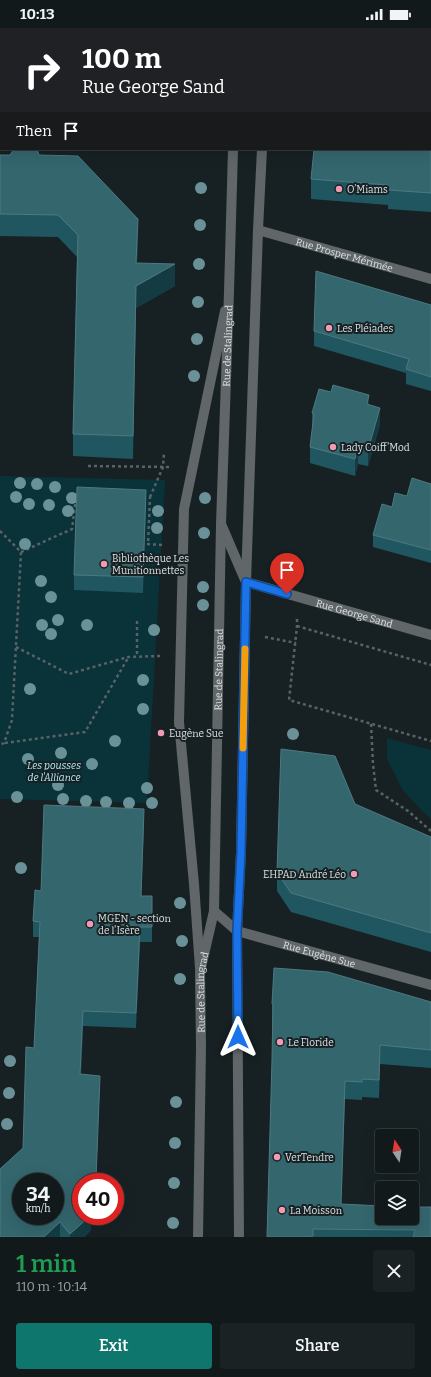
<!DOCTYPE html>
<html lang="en">
<head>
<meta charset="utf-8">
<style>
	body { margin:0; font-family:Bitter,serif; background:#1a2223; color:#f1f3f6; height:100vh; display:flex; flex-direction:column; font-size:15px; white-space:nowrap }
	* { box-sizing:border-box; margin:0 }
	p { font-size:13px; color:#9ca0a2 }
	.icon { flex:none; width:22px; height:22px; fill:none; stroke:currentColor; stroke-width:2; stroke-linecap:round; stroke-linejoin:round }
	.map { position:relative; height:1209px; overflow:hidden }
	.sheet { display:flex; flex-direction:column; background:#11191a; flex:1 }
	.sheet>* { flex:none }
	.banner { position:absolute; left:0px; top:0px; width:431px; height:122px; box-shadow:0 4px 16px #0002,0 0 0 1px #303839; background:#202124; color:#fff; overflow:hidden }
	.needle { width:26px; rotate:348deg }
	.controls { position:absolute; left:375px; top:1101px; display:grid; gap:8px }
	.controls a { display:grid; place-items:center; width:44px; height:44px; border-radius:4px; background:#11191a; box-shadow:0 4px 16px #0002,0 0 0 1px #303839; font-size:20px }
	.speed { position:absolute; left:12px; top:1145px; display:flex; gap:8px; font-size:20px; font-weight:700; text-align:center }
	.speed>* { display:grid; place-content:center; width:52px; height:52px; border-radius:50%; background:#11191a; box-shadow:0 4px 16px #0002,0 0 0 1px #303839; line-height:1 }
	.speed small { font-size:10px; font-weight:400 }
	.speed .limit { border:6px solid #d22; background:#fff; color:#111 }
	.pin { position:absolute; display:grid; place-items:center; width:34px; height:34px; color:#fff; margin:-41px -17px; border-radius:50% 50% 50% 0; rotate:-45deg; box-shadow:0 0 4px #0007 }
	.pin .icon { rotate:45deg }
	.me { position:absolute; width:44px; margin:-22px; rotate:0deg; stroke-linejoin:round; filter:drop-shadow(0 0 3px #0008) }
	.turn { display:flex; align-items:center; gap:14px; height:84px; padding:0 16px; font-size:18px }
	.turn .icon { width:52px; height:52px; stroke-width:2.5 }
	.turn b { display:block; font-size:28px; line-height:34px }
	.then { display:flex; align-items:center; height:38px; padding:0 16px; background:#0003; gap:8px; font-size:15px }
	.round { display:grid; place-items:center; flex:none; width:42px; height:42px; border-radius:4px; background:#1a2223 }
	.headline { display:flex; align-items:center; justify-content:space-between; height:68px; padding:0 16px }
	h1 { font-size:24px; font-weight:600; line-height:30px; color:#1e9e55 }
	.cta { display:flex; gap:8px; margin-top:auto; padding:8px 16px }
	.cta a { flex:1; height:46px; border-radius:4px; background:#0f766e; color:#fff; font-size:16px; font-weight:600; line-height:46px; text-align:center }
	.cta a+a { background:#1a2223; color:#f1f3f6 }
	.status { display:flex; justify-content:space-between; align-items:center; height:28px; padding:0 20px; background:#11191a; direction:ltr }
	.status svg { height:11px; fill:currentColor }
	.map>svg:first-child { display:block }
	.green { fill:#093239 }
	.lines { fill:none; stroke-linecap:round; stroke-linejoin:round }
	.path { stroke:#596264; stroke-width:2.5; stroke-dasharray:3 3; stroke-linecap:butt }
	.service { stroke:#616668; stroke-width:10 }
	.minor { stroke:#616668; stroke-width:10 }
	.tertiary { stroke:#616668; stroke-width:10 }
	.tree { fill:#6b9198 }
	.wall { fill:#205660 }
	.shaded-wall { fill:#143b42 }
	.building { fill:#34666e; stroke:#4e7981; fill-rule:evenodd }
	.route-casing { stroke:#114b97; stroke-width:10 }
	.route { stroke:#1a73e8; stroke-width:7 }
	.slow { stroke:#f59e0b; stroke-width:7 }
	.poi-dot { fill:#f19ab3; stroke:#172123; stroke-width:1.5 }
	.labels { text-anchor:middle; stroke-width:4; stroke-linejoin:round; paint-order:stroke }
	.poi-label { font-size:10px; fill:#dbe2e4; stroke:#172123; text-anchor:start }
	.street-label { font-size:10px; fill:#dbe2e4; stroke:#172123 }
	.park-label { font-size:10px; font-style:italic; fill:#b0ecf8; stroke:#172123 }
</style>
</head>
<body>
<div class="status"><b>10:13</b><svg viewBox="0 0 49 12"><path d="M0 12V9h3v3zM5 12V6h3v6zM10 12V3h3v9zM15 12V0h3v12zM26 1h20v11H26zM47 4h2v5h-2z"/></svg></div>
<div class="map">
<svg width="431" height="1209" viewBox="0 0 431 1209">
	<rect width="100%" height="100%" fill="#172123"/>
	<g class="green">
		<path d="M0,448L165,452L147,775L0,771Z"/>
		<path d="M387,710L431,722V791L423,784L402,761L387,731Z"/>
	</g>
	<g class="lines">
		<g class="path">
			<path d="M88,438L171,439"/>
			<path d="M143,469H150L148,516"/>
			<path d="M150,469L163,439L164,425"/>
			<path d="M0,503L21,524L12,692L4,715L0,717"/>
			<path d="M147,516L162,517"/>
			<path d="M21,524L72,501L76,469H78"/>
			<path d="M297,591V598L289,672L431,713"/>
			<path d="M137,593V629"/>
			<path d="M297,598L431,637"/>
			<path d="M265,609L296,615"/>
			<path d="M16,619L69,646L128,629L160,628"/>
			<path d="M371,696L373,736L376,762L408,783L431,803"/>
			<path d="M5,715L85,704L128,630"/>
		</g>
		<path class="service" d="M200,940L194,856L179,694L184,481L225,283"/>
		<g class="minor">
			<path d="M7,0V1"/>
			<path d="M33,1L35,0"/>
			<path d="M0,20L1,19"/>
			<path id="s1" d="M258,202L431,251"/>
			<path id="s2" d="M221,496L246,554L431,607"/>
			<path id="s3" d="M214,883L237,903L431,957"/>
		</g>
		<g class="tertiary">
			<path d="M235,1V0"/>
			<path d="M272,1V0"/>
			<path id="s4" d="M198,1209L201,1019L200,944L214,883L221,496L229,264L233,121"/>
			<path d="M239,1209L237,903L241,824L246,554L258,202L262,121"/>
		</g>
	</g>
	<g class="tree">
		<circle cx="201" cy="160" r="6"/>
		<circle cx="200" cy="197" r="6"/>
		<circle cx="199" cy="236" r="6"/>
		<circle cx="198" cy="274" r="6"/>
		<circle cx="197" cy="311" r="6"/>
		<circle cx="194" cy="348" r="6"/>
		<circle cx="20" cy="455" r="6"/>
		<circle cx="37" cy="456" r="6"/>
		<circle cx="55" cy="459" r="6"/>
		<circle cx="16" cy="469" r="6"/>
		<circle cx="72" cy="470" r="6"/>
		<circle cx="205" cy="470" r="6"/>
		<circle cx="29" cy="476" r="6"/>
		<circle cx="49" cy="477" r="6"/>
		<circle cx="68" cy="483" r="6"/>
		<circle cx="158" cy="483" r="6"/>
		<circle cx="157" cy="500" r="6"/>
		<circle cx="204" cy="505" r="6"/>
		<circle cx="25" cy="516" r="6"/>
		<circle cx="41" cy="553" r="6"/>
		<circle cx="203" cy="559" r="6"/>
		<circle cx="51" cy="569" r="6"/>
		<circle cx="203" cy="577" r="6"/>
		<circle cx="58" cy="592" r="6"/>
		<circle cx="42" cy="597" r="6"/>
		<circle cx="87" cy="597" r="6"/>
		<circle cx="154" cy="602" r="6"/>
		<circle cx="51" cy="606" r="6"/>
		<circle cx="143" cy="652" r="6"/>
		<circle cx="30" cy="661" r="6"/>
		<circle cx="143" cy="681" r="6"/>
		<circle cx="293" cy="706" r="6"/>
		<circle cx="115" cy="713" r="6"/>
		<circle cx="61" cy="725" r="6"/>
		<circle cx="28" cy="731" r="6"/>
		<circle cx="92" cy="736" r="6"/>
		<circle cx="58" cy="757" r="6"/>
		<circle cx="147" cy="760" r="6"/>
		<circle cx="17" cy="769" r="6"/>
		<circle cx="63" cy="771" r="6"/>
		<circle cx="86" cy="773" r="6"/>
		<circle cx="106" cy="774" r="6"/>
		<circle cx="129" cy="775" r="6"/>
		<circle cx="152" cy="775" r="6"/>
		<circle cx="21" cy="840" r="6"/>
		<circle cx="180" cy="875" r="6"/>
		<circle cx="182" cy="913" r="6"/>
		<circle cx="180" cy="951" r="6"/>
		<circle cx="10" cy="1033" r="6"/>
		<circle cx="9" cy="1065" r="6"/>
		<circle cx="176" cy="1074" r="6"/>
		<circle cx="7" cy="1096" r="6"/>
		<circle cx="175" cy="1115" r="6"/>
		<circle cx="174" cy="1155" r="6"/>
		<circle cx="173" cy="1195" r="6"/>
	</g>
	<g class="wall">
		<path d="M431,0V184L388,181V177L311,171V151Z"/>
		<path d="M0,127H39L138,213L137,235L175,258L136,280L133,431L73,428V406L77,229L58,209L0,208Z"/>
		<path d="M431,277V363L406,356V345L314,318V303Z"/>
		<path d="M369,377L380,397L368,438L358,436L355,448L310,435V419L312,402V385Z"/>
		<path d="M431,456V535L373,519V507L392,479L407,468Z"/>
		<path d="M146,478L143,565L74,562V547Z"/>
		<path d="M355,776L431,809V924L291,884L277,863V844Z"/>
		<path d="M144,796L141,868L152,883V914H140L136,1000L83,998L81,1046L100,1063L81,1154V1188H91V1202L84,1209H0L23,1120L34,1020L39,909H33V893L41,863Z"/>
		<path d="M431,974V1040L380,1036L379,1070L362,1069V1072L345,1071L341,1176L412,1190L431,1209H267L272,1032L273,995L272,994V976Z"/>
	</g>
	<g class="shaded-wall">
		<path d="M138,191V213L136,257V235Z"/>
		<path d="M175,236V258L136,280L133,431L136,258Z"/>
		<path d="M369,367V384L367,376Z"/>
		<path d="M380,380V397L368,438V422Z"/>
		<path d="M358,419V436L355,448V431Z"/>
		<path d="M146,462V478L143,565V549Z"/>
		<path d="M144,781V796L141,883V868Z"/>
		<path d="M140,899V914L136,1000V985Z"/>
		<path d="M83,983V998L80,1061V1046Z"/>
		<path d="M380,1017V1036L379,1070V1052Z"/>
		<path d="M100,1048L96,1154H93Z"/>
		<path d="M345,1053V1071L341,1194V1176Z"/>
		<path d="M81,1165V1180L75,1171Z"/>
		<path d="M90,1188H91V1202L84,1209H70V1206Z"/>
		<path d="M60,1194V1209H44Z"/>
	</g>
	<g class="building">
		<path d="M325,0H431V165L388,162V157L311,151L314,121H430V1H325Z"/>
		<path d="M14,121H37L39,127L78,128L138,191L136,235L175,236L136,258L133,408L73,406L78,207L58,187L0,186V127H10Z"/>
		<path d="M316,243L431,277V349L406,341L409,331L314,303Z"/>
		<path d="M333,357L369,367L367,376L380,380L368,422L358,419L355,431L310,419L314,386L312,385L319,361L331,364Z"/>
		<path d="M412,450L431,456V522L373,507L382,476L392,479L395,465L407,468Z"/>
		<path d="M77,459L146,462L143,549L74,547Z"/>
		<path d="M281,721L335,728L355,776L431,809V905L291,865L277,844Z"/>
		<path d="M44,777L144,781L141,868H152V899H140L136,985L83,983L80,1046L100,1048L96,1151L93,1154H81V1165L75,1171L81,1177V1188H90L70,1206L60,1194L44,1209H0V1141L23,1120L26,1019L34,1020L40,894L33,893L35,862L41,863ZM21,1154H55V1188H21Z"/>
		<path d="M274,940L328,944L431,974V1022L380,1017L379,1052L362,1051V1054L345,1053L341,1176L382,1178V1190H412V1179H431V1209H413L415,1202L313,1201V1208L310,1209H267L272,1032L273,977L272,976Z"/>
	</g>
	<g class="lines">
		<defs>
			<path id="route" d="M238,1009L237,903L241,824L246,554L287,566"/>
		</defs>
		<use href="#route" class="route-casing"/>
		<use href="#route" class="route"/>
		<path class="slow" d="M243,720L245,621"/>
	</g>
	<g class="poi-dot">
		<circle cx="339" cy="161" r="4"/>
		<circle cx="329" cy="300" r="4"/>
		<circle cx="333" cy="419" r="4"/>
		<circle cx="104" cy="536" r="4"/>
		<circle cx="161" cy="705" r="4"/>
		<circle cx="354" cy="846" r="4"/>
		<circle cx="90" cy="896" r="4"/>
		<circle cx="280" cy="1014" r="4"/>
		<circle cx="277" cy="1129" r="4"/>
		<circle cx="282" cy="1182" r="4"/>
	</g>
	<g class="labels">
		<g class="poi-label">
			<text x="347" y="165">O’Miams</text>
			<text x="337" y="304">Les Pléiades</text>
			<text x="341" y="423">Lady Coiff'Mod</text>
			<text x="112" y="534">Bibliothèque Les<tspan x="112" dy="12">Munitionnettes</tspan></text>
			<text x="169" y="709">Eugène Sue</text>
			<text x="346" y="850" text-anchor="end">EHPAD André Léo</text>
			<text x="98" y="894">MGEN - section<tspan x="98" dy="12">de l'Isère</tspan></text>
			<text x="288" y="1018">Le Floride</text>
			<text x="285" y="1133">VerTendre</text>
			<text x="290" y="1186">La Moisson</text>
		</g>
		<g class="street-label">
			<text dy="4" stroke="none"><textPath href="#s1" startOffset="90">Rue Prosper Mérimée</textPath></text>
			<text dy="4" stroke="none"><textPath href="#s4" startOffset="893">Rue de Stalingrad</textPath></text>
			<text dy="4" stroke="none"><textPath href="#s2" startOffset="176">Rue George Sand</textPath></text>
			<text dy="4" stroke="none"><textPath href="#s4" startOffset="569">Rue de Stalingrad</textPath></text>
			<text dy="4" stroke="none"><textPath href="#s3" startOffset="116">Rue Eugène Sue</textPath></text>
			<text dy="4" stroke="none"><textPath href="#s4" startOffset="245">Rue de Stalingrad</textPath></text>
		</g>
		<g class="park-label">
			<text x="54" y="741">Les pousses<tspan x="54" dy="12">de l'Alliance</tspan></text>
		</g>
	</g>
</svg>
<div class="controls">
<a><svg class="needle" viewBox="-14 -14 28 28"><path d="M0-13l5 13h-10z" fill="#e53935"/><path d="M0 13l5-13h-10z" fill="#9ca0a2"/></svg></a>
<a><svg class="icon" aria-label="layers" viewBox="0 0 24 24"><path d="M12 4l9 5-9 5-9-5zM3 14l9 5 9-5"/></svg></a>
</div>
<div class="speed"><div>34<small>km/h</small></div><div class="limit">40</div></div>
<div class="pin" style="left:287px;top:566px;background:#d93025"><svg class="icon" aria-label="arrive" viewBox="0 0 24 24"><path d="M6 21V4h12l-3 4 3 4H6"/></svg></div>
<svg class="me" style="left:238px;top:1009px" viewBox="-20 -20 40 40"><path d="M0-17L14 15 0 8-14 15z" fill="#1a73e8" stroke="#fff" stroke-width="4"/></svg>
<div class="banner">
<div class="turn"><svg class="icon" aria-label="right" viewBox="0 0 24 24"><path d="M7 20v-9h11M14 6l5 5-5 5"/></svg><div><b>100 m</b>Rue George Sand</div></div>
<div class="then">Then<svg class="icon" aria-label="arrive" viewBox="0 0 24 24"><path d="M6 21V4h12l-3 4 3 4H6"/></svg></div>
</div>
</div>
<section class="sheet">
<div class="headline"><div><h1>1 min</h1><p>110 m · 10:14</p></div><a class="round"><svg class="icon" aria-label="close" viewBox="0 0 24 24"><path d="M6 6l12 12M18 6L6 18"/></svg></a></div>
<div class="cta"><a>Exit</a><a>Share</a></div>
</section>
</body>
</html>
